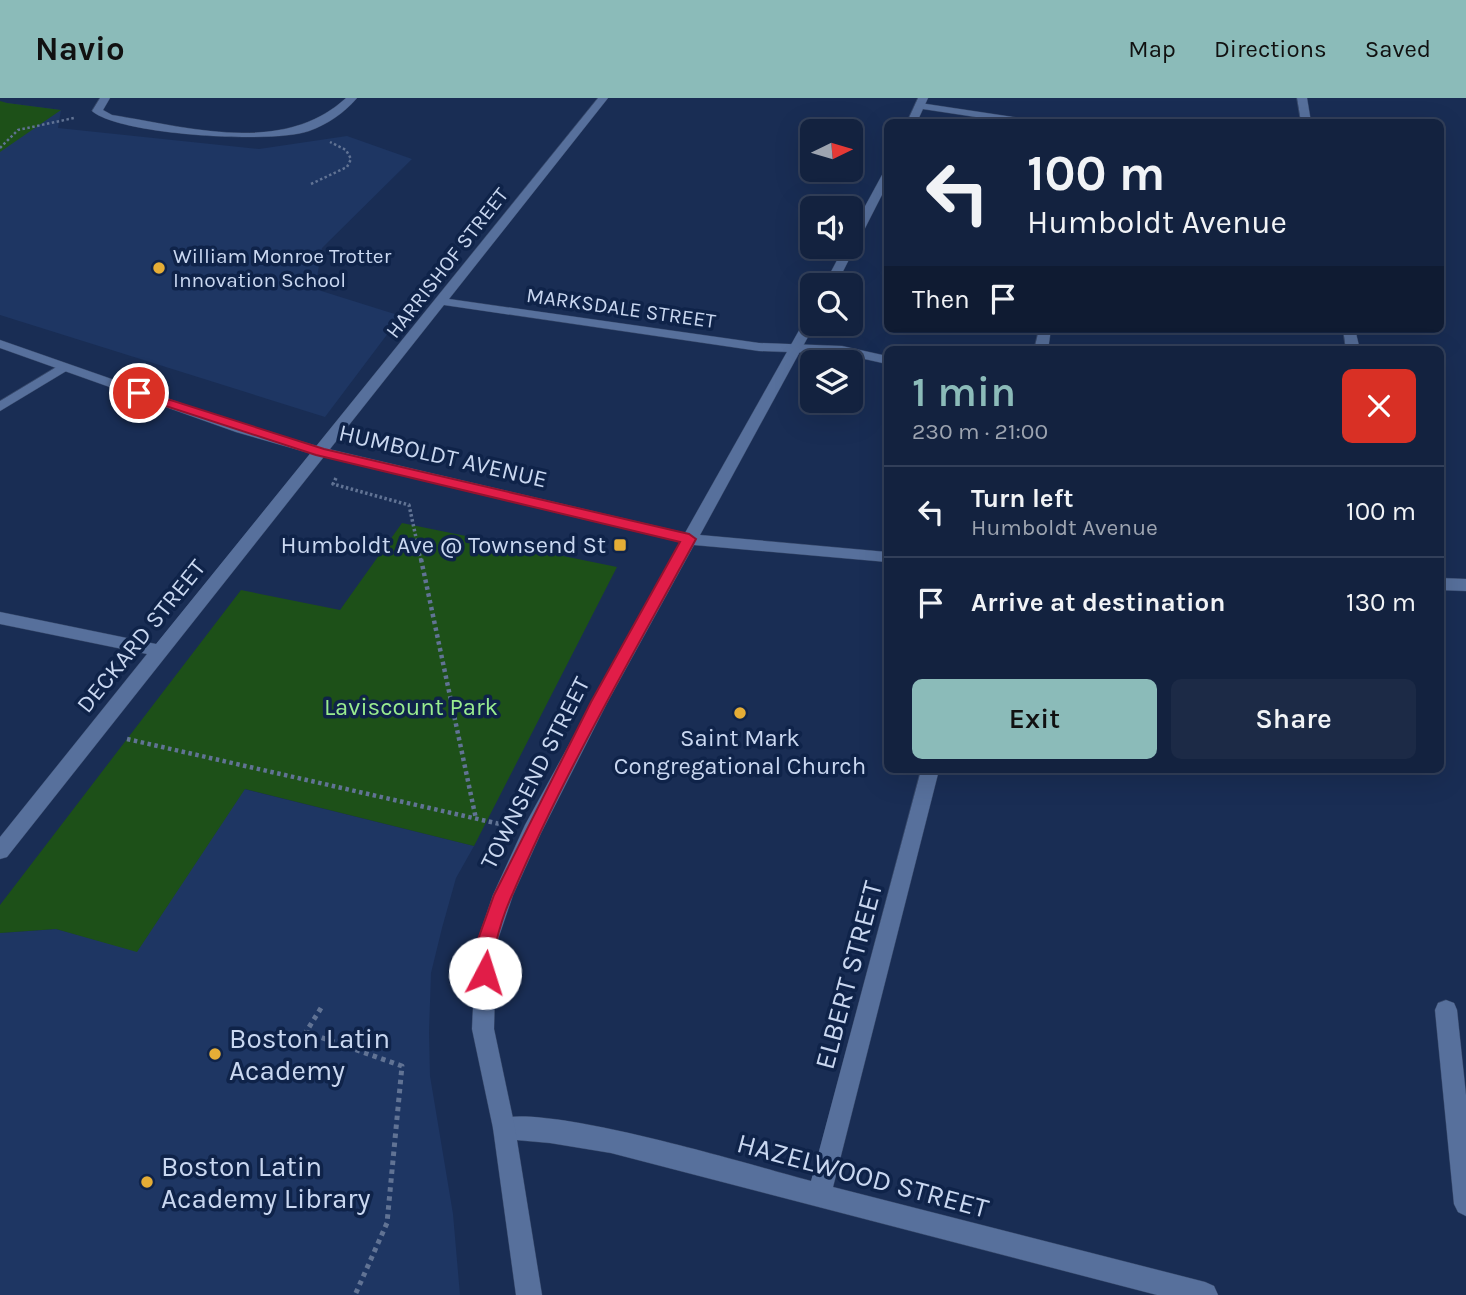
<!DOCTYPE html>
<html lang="en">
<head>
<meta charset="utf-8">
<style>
	body { margin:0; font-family:Karla,sans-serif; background:#1c2a46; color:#f1f3f6; height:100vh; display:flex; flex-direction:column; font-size:26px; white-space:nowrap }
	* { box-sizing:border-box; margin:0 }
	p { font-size:23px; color:#9da4b0 }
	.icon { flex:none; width:38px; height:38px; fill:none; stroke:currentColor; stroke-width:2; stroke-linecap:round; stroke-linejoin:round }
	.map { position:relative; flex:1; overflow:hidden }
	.panel { position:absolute; left:884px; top:248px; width:560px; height:427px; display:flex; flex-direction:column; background:#13223f; border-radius:10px; box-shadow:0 7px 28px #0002,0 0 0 2px #323f59 }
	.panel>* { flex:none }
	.banner { position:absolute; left:884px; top:21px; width:560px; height:214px; border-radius:10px; box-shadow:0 7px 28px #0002,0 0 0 2px #323f59; background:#13223f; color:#f1f3f6; overflow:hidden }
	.needle { width:46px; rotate:85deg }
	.controls { position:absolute; left:800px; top:21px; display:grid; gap:14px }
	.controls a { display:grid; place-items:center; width:63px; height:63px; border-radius:10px; background:#13223f; box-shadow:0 7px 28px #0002,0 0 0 2px #323f59; font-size:35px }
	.pin { position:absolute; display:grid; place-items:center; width:60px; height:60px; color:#fff; margin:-30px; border:4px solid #fff; border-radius:50%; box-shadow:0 2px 7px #0007 }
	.me { position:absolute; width:77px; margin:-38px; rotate:5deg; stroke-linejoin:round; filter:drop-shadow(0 0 5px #0008) }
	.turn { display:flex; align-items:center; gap:24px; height:147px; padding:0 28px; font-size:32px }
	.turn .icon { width:91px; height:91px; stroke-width:2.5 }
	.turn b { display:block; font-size:49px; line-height:60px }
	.then { display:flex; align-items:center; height:66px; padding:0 28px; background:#0003; gap:14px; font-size:26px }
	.round { display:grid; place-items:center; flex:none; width:74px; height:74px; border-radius:10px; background:#1c2a46 }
	.head { display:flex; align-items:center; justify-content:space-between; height:119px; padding:0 28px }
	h1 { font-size:42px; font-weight:600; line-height:52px; color:#8bbbb9 }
	.button { display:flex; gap:14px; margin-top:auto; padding:14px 28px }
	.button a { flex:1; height:80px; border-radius:10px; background:#8bbbb9; color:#111; font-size:28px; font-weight:600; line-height:80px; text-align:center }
	.button a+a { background:#1c2a46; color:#f1f3f6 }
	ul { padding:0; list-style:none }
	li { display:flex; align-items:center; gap:21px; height:91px; padding:0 28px; border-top:2px solid #323f59 }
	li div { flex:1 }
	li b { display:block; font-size:26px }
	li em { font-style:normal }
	header { display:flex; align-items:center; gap:42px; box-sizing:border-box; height:98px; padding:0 35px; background:#8bbbb9; color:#111 }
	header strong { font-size:33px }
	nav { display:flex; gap:38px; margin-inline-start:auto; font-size:24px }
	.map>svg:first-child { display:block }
	.built { fill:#1e3663 }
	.green { fill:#1d5018 }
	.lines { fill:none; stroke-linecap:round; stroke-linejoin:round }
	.street-casing { stroke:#364768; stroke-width:1 }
	.secondary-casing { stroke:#364768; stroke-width:1 }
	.path-far3 { stroke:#617394; stroke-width:2.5; stroke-dasharray:2.5 2.5; stroke-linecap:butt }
	.path-far2 { stroke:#617394; stroke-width:3.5; stroke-dasharray:2.5 2.5; stroke-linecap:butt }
	.path-far1 { stroke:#617394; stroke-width:4.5; stroke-dasharray:3.5 3.5; stroke-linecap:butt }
	.path { stroke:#617394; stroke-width:5; stroke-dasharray:4.5 4.5; stroke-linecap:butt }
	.street { fill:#57709c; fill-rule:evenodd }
	.secondary { fill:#57709c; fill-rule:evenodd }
	.route { fill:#e11d48; stroke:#92132f; stroke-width:2 }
	.poi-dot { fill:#e5ad36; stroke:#0f2349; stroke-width:2.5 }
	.labels { text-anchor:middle; stroke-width:7; stroke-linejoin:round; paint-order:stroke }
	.far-poi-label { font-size:21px; fill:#c9d7f0; stroke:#0f2349; text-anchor:start }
	.far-street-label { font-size:21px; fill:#c9d7f0; stroke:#0f2349 }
	.street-label { font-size:24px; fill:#c9d7f0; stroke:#0f2349 }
	.poi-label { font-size:24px; fill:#c9d7f0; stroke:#0f2349; text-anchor:end }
	.park-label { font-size:24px; fill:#99ec8f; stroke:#0f2349 }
	.near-street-label { font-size:28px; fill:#c9d7f0; stroke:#0f2349 }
	.near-poi-label { font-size:28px; fill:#c9d7f0; stroke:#0f2349; text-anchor:start }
</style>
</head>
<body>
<header>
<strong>Navio</strong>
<nav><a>Map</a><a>Directions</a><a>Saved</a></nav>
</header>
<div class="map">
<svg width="1466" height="1197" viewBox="0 0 1466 1197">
	<rect width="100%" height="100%" fill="#192d54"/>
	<g class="built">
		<path d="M0,4L61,12L58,30L259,51L347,38L412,61L322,150L315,191L401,218L325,319L0,217Z"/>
		<path d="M244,691L474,748L456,780L442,830L431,875L429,934L430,978L453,1116L460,1197H0V835L56,831L137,853Z"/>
	</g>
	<g class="green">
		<path d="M0,3L7,5L61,12L0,54Z"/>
		<path d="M402,425L617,469L474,748L245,691L137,854L56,831L0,835V807L241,492L340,512Z"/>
	</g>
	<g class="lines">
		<defs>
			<g id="street">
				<path d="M100,0H110L103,12L112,17C188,29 283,58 346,0H357C344,15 328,26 309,33C272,46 119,37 92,13Z"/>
				<path d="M598,0H608L449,201L759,245L842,248L887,258V266L842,256L759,253L444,207L7,759L0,761V739L147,556L0,526V514L156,546Z"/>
				<path d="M1297,0H1307L1311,24H1301Z"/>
				<path d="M920,5L1026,21L1031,24H1009L916,10V6Z"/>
				<path d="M1039,231H1051L1048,252H1034Z"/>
				<path d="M1343,231H1355L1360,252H1346Z"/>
				<path d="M63,265L70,269L68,272L0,313V303Z"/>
				<path d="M921,672H939L833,1089L1205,1184L1214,1188L1218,1197H1157L611,1055L550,1045L504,1041L496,1038L493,1030L496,1022C541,1003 754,1068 811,1083Z"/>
				<path d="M1446,902L1454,905L1457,912L1466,997V1118L1458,1114L1454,1106L1435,912L1438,905Z"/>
			</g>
			<g id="secondary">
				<path d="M918,0H928L917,24H907Z"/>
				<path d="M887,74V87L836,187H824L844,149H850V136L882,77Z"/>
				<path d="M812,216V226H815L700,437L887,454V464L694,447L607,605L541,735L513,797L496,847L494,931L515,1030L542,1197H516L493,1030L472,931L476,847L493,797L525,727L680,444L316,357L236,334L0,250V242L246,328L324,350L685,435L806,220Z"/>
				<path d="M1440,480L1466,481V493L1440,492Z"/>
			</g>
		</defs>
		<use href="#street" class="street-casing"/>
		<use href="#secondary" class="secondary-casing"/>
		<g class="path-far3">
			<path d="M0,50L18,32L74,20"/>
			<path d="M311,86L347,69L351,61L346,52L330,44"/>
		</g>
		<path class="path-far2" d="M336,380L333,386L409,407L421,463"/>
		<g class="path-far1">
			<path d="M421,461L476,721"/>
			<path d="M127,641L504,727"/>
		</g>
		<path class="path" d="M321,910L306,934L402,968L387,1125L355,1197"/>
		<use href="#street" class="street"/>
		<use href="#secondary" class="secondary"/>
	</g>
	<path class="route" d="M139,292L324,351L689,436L696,441C633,557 565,673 513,795C506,810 500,828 496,845C493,857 497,870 492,881L485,884L478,881L475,875L476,847L494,797L591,604L680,444L316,357L135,298V293Z"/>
	<g class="poi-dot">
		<circle cx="159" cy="170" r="7"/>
		<rect x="613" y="440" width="14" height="14" rx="3.5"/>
		<circle cx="740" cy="615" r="7"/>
		<circle cx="215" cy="956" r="7"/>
		<circle cx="147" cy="1084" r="7"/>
	</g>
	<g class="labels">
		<g class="far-poi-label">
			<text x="173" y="165">William Monroe Trotter<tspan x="173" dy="24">Innovation School</tspan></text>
		</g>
		<g class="far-street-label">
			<text transform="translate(447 165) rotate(-52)" y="7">HARRISHOF STREET</text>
			<text transform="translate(621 210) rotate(8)" y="7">MARKSDALE STREET</text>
		</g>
		<g class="street-label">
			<text transform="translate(443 358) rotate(13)" y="8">HUMBOLDT AVENUE</text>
			<text transform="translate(141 538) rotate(-51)" y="8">DECKARD STREET</text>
			<text transform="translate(535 675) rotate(-63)" y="8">TOWNSEND STREET</text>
		</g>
		<g class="poi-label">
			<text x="606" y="455">Humboldt Ave @ Townsend St</text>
			<text x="740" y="648" text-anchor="middle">Saint Mark<tspan x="740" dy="28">Congregational Church</tspan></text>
		</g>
		<g class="park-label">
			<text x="411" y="617">Laviscount Park</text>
		</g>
		<g class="near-street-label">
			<text transform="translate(848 877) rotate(-75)" y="10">ELBERT STREET</text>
			<text transform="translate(863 1077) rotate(15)" y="10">HAZELWOOD STREET</text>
		</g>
		<g class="near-poi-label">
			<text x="229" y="950">Boston Latin<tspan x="229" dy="32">Academy</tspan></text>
			<text x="161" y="1078">Boston Latin<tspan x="161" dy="32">Academy Library</tspan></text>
		</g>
	</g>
</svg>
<div class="controls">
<a><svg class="needle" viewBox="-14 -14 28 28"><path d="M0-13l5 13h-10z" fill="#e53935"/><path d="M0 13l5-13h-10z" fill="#9da4b0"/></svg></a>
<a><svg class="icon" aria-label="sound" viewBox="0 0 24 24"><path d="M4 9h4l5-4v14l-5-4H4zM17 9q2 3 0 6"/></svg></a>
<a><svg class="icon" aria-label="search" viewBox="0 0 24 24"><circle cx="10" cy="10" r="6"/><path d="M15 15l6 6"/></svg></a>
<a><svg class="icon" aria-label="layers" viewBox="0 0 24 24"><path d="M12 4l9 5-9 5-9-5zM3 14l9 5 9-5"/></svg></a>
</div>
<div class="pin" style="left:139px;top:295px;background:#d93025"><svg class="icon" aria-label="arrive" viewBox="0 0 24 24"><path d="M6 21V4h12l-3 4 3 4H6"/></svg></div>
<svg class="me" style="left:485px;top:875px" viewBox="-20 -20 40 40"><circle r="19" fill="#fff"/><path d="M0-13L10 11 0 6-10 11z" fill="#e11d48"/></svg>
<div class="banner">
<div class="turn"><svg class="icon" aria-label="left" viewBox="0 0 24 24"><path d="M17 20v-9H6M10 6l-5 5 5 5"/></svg><div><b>100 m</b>Humboldt Avenue</div></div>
<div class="then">Then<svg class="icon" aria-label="arrive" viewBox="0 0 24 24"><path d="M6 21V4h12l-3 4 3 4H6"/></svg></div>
</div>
<section class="panel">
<div class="head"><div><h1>1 min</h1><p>230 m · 21:00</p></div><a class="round" style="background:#d93025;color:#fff"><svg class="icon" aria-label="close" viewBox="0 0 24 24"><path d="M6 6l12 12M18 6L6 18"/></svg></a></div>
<ul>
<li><svg class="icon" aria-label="left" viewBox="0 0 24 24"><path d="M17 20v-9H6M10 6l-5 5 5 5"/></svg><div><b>Turn left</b><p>Humboldt Avenue</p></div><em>100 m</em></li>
<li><svg class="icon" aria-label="arrive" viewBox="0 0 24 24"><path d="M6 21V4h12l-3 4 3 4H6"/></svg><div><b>Arrive at destination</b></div><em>130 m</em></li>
</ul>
<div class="button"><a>Exit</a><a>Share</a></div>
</section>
</div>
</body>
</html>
